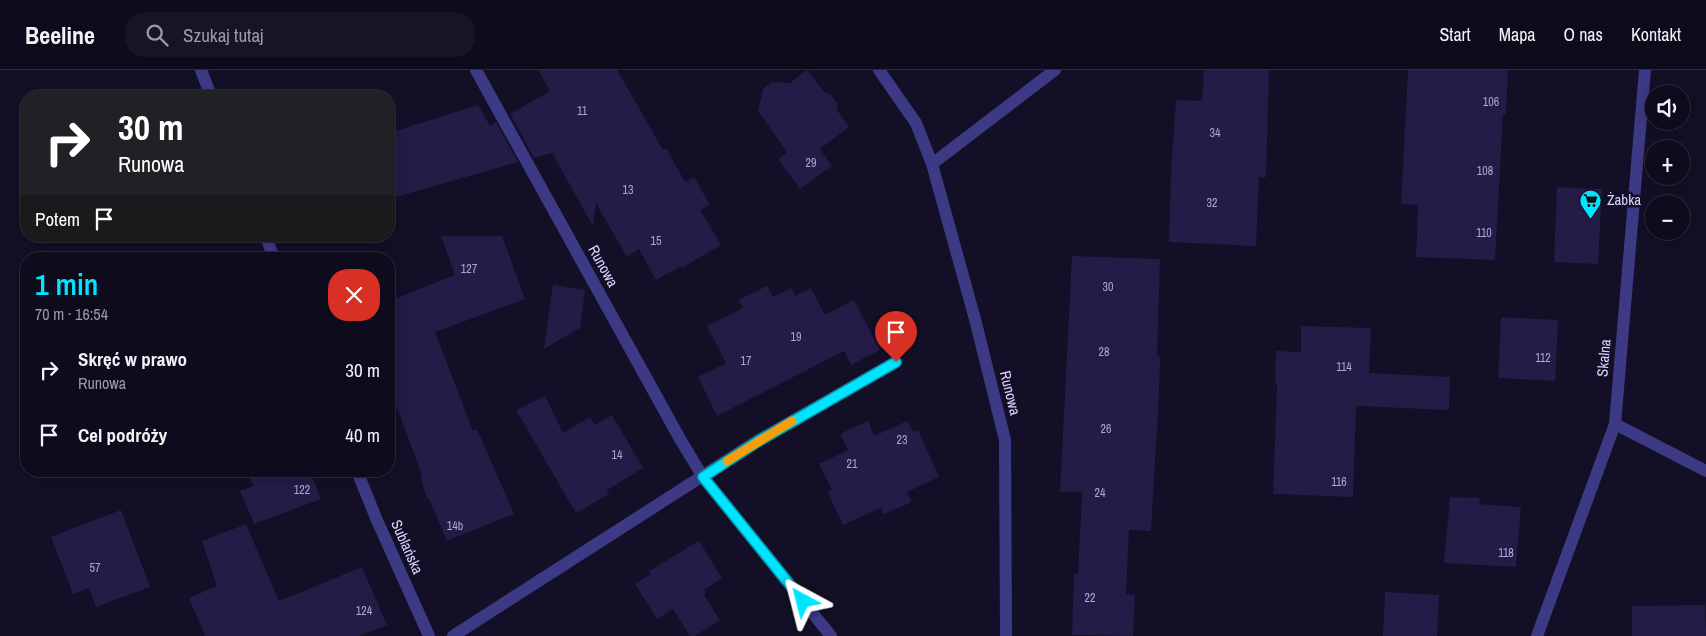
<!DOCTYPE html>
<html lang="pl">
<head>
<meta charset="utf-8">
<style>
	body { margin:0; font-family:"Archivo Narrow",sans-serif; background:#171425; color:#f1f3f6; height:100vh; display:flex; flex-direction:column; font-size:19px; white-space:nowrap }
	* { box-sizing:border-box; margin:0 }
	p { font-size:16px; color:#9b9ba3 }
	.icon { flex:none; width:28px; height:28px; fill:none; stroke:currentColor; stroke-width:2; stroke-linecap:round; stroke-linejoin:round }
	.map { position:relative; flex:1; overflow:hidden }
	.details { position:absolute; left:20px; top:182px; width:375px; height:225px; display:flex; flex-direction:column; background:#0e0b1c; border-radius:20px; box-shadow:0 2px 12px #0003,0 0 0 1px #2e2b3b }
	.details>* { flex:none }
	.hud { position:absolute; left:20px; top:20px; width:375px; height:152px; border-radius:20px; box-shadow:0 2px 12px #0003,0 0 0 1px #2e2b3b; background:#202124; color:#fff; overflow:hidden }
	.controls { position:absolute; left:1645px; top:15px; display:grid; gap:10px }
	.controls a { display:grid; place-items:center; width:45px; height:45px; border-radius:50%; background:#0e0b1c; box-shadow:0 2px 12px #0003,0 0 0 1px #2e2b3b; font-size:25px }
	.pin { position:absolute; display:grid; place-items:center; width:42px; height:42px; color:#fff; margin:-51px -21px; border-radius:50% 50% 50% 0; rotate:-45deg; box-shadow:0 0 5px #0007 }
	.pin .icon { rotate:45deg }
	.me { position:absolute; width:55px; margin:-28px; rotate:322deg; stroke-linejoin:round; filter:drop-shadow(0 0 4px #0008) }
	.turn { display:flex; align-items:center; gap:18px; height:105px; padding:0 15px; font-size:22px }
	.turn .icon { width:65px; height:65px; stroke-width:2.5 }
	.turn b { display:block; font-size:35px; line-height:42px }
	.then { display:flex; align-items:center; height:48px; padding:0 15px; background:#0003; gap:10px; font-size:19px }
	.round { display:grid; place-items:center; flex:none; width:52px; height:52px; border-radius:20px; background:#171425 }
	.overview { display:flex; align-items:center; justify-content:space-between; height:85px; padding:0 15px }
	h1 { font-size:30px; font-weight:600; line-height:38px; color:#00e5ff }
	ul { padding:0; list-style:none }
	li { display:flex; align-items:center; gap:15px; height:65px; padding:0 15px }
	li div { flex:1 }
	li b { display:block; font-size:19px }
	li em { font-style:normal }
	header { display:flex; align-items:center; gap:30px; box-sizing:border-box; height:70px; padding:0 25px; background:#0e0b1c; border-bottom:1px solid #2e2b3b }
	header strong { font-size:24px }
	nav { display:flex; gap:28px; margin-inline-start:auto; font-size:18px }
	.search { width:350px; height:45px; background:#171425; display:flex; align-items:center; gap:12px; box-sizing:border-box; padding:0 18px; border-radius:20px; color:#9b9ba3; font-size:19px }
	.map>svg:first-child { display:block }
	.building { fill:#241b47 }
	.lines { fill:none; stroke-linecap:round; stroke-linejoin:round }
	.minor { stroke:#3d3a85; stroke-width:12 }
	.route-casing { stroke:#0095a6; stroke-width:12 }
	.route { stroke:#00e5ff; stroke-width:9 }
	.slow { stroke:#f59e0b; stroke-width:9 }
	.labels { text-anchor:middle; stroke-width:5; stroke-linejoin:round; paint-order:stroke }
	.number-label { font-size:12px; fill:#aca6d1 }
	.poi-label { font-size:15px; fill:#d9d4ff; stroke:#130f26; text-anchor:start }
	.street-label { font-size:15px; fill:#d9d4ff; stroke:#130f26 }
</style>
</head>
<body>
<header>
<strong>Beeline</strong>
<div class="search"><svg class="icon" aria-label="search" viewBox="0 0 24 24"><circle cx="10" cy="10" r="6"/><path d="M15 15l6 6"/></svg>Szukaj tutaj</div>
<nav><a>Start</a><a>Mapa</a><a>O nas</a><a>Kontakt</a></nav>
</header>
<div class="map">
<svg width="1706" height="566" viewBox="0 0 1706 566">
	<rect width="100%" height="100%" fill="#130f26"/>
	<g class="building">
		<path d="M538,0H617L663,80L666,78L685,112L694,107L710,135L700,140L721,175L682,198L681,196L656,210L639,179L627,187L596,133L593,156L552,83L534,88L510,44L550,21Z"/>
		<path d="M807,0L824,22L830,24L837,33V40L849,57L820,79L832,96L800,119L778,89L787,82L758,41L763,19L772,12L790,13Z"/>
		<path d="M1204,0H1269L1266,107H1259L1256,176L1169,172L1171,103L1176,30L1202,31Z"/>
		<path d="M1408,0H1508L1506,44H1503L1495,190L1416,187L1418,135L1401,134Z"/>
		<path d="M478,35L490,56L496,52L518,92L389,129V63Z"/>
		<path d="M1557,117L1602,119L1598,194L1554,192Z"/>
		<path d="M441,166H502L525,229L435,262L473,361L477,359L514,444L447,471L429,429H427L420,406L422,405L389,316V231L455,205Z"/>
		<path d="M1072,186L1160,189L1157,286L1160,287L1159,323L1151,461L1129,460L1126,524L1135,525L1133,566L1072,565L1074,504H1078L1082,422H1060Z"/>
		<path d="M553,215L585,220L580,258L544,279Z"/>
		<path d="M767,216L773,227L791,218L795,226L811,218L825,245L854,230L880,280L851,295L844,281L717,346L698,307L726,293L707,256L743,238L738,230Z"/>
		<path d="M1501,247L1558,250L1555,311L1498,308Z"/>
		<path d="M1301,256L1371,258L1369,303L1450,307L1449,340L1356,336L1353,427L1273,424L1277,314H1275L1276,281L1301,282Z"/>
		<path d="M545,326L563,363L590,347L595,355L612,345L643,398L607,420L609,424L576,443L516,340Z"/>
		<path d="M868,351L874,366L907,351L913,362L918,360L939,407L907,422L912,432L884,444L881,438L843,455L827,421L832,420L819,394L848,380L840,364Z"/>
		<path d="M247,401H310L321,429L254,454L240,421L253,416Z"/>
		<path d="M1450,427L1480,428L1479,434L1521,437L1516,497L1444,493Z"/>
		<path d="M121,440L150,517L96,537L89,518L73,524L51,467Z"/>
		<path d="M246,454L279,531L362,497L387,555L359,566H205L189,528L217,516L202,471Z"/>
		<path d="M699,471L722,508L704,520L706,523L704,525L720,550L695,566H690L673,539L657,549L635,514L651,504L649,501Z"/>
		<path d="M1385,522L1439,525L1437,566H1383Z"/>
		<path d="M1705,535L1706,566H1632V536Z"/>
	</g>
	<g class="lines">
		<g class="minor">
			<path d="M201,0L211,26"/>
			<path d="M476,0L680,369L703,407L831,566"/>
			<path d="M879,0L916,53L932,94"/>
			<path d="M266,166L274,189"/>
			<path d="M1615,354L1706,401"/>
			<path d="M357,401L376,448L429,566"/>
			<path d="M453,566L757,371L896,292"/>
			<path d="M1006,566L1005,370L975,249L932,94L1055,0"/>
			<path d="M1537,566L1615,354L1645,0"/>
		</g>
	</g>
	<g class="lines">
		<defs>
			<path id="route" d="M803,531L703,407L757,372L896,292"/>
		</defs>
		<use href="#route" class="route-casing"/>
		<use href="#route" class="route"/>
		<path class="slow" d="M727,391L792,351"/>
	</g>
	<defs>
		<symbol id="supermarket-pin" viewBox="-11 -11 22 30"><path d="M0 17L-7.5 6A9.5 9.5 0 1 1 7.5 6Z" fill="#00e5ff" stroke="#130f26"/><path d="M-6-5.5h2.5l.6 2H6L4.5 2H-2.5L-4.4-4H-6ZM-1.5 3.2a1.3 1.3 0 1 0 .1 0ZM3 3.2a1.3 1.3 0 1 0 .1 0Z" fill="#111"/></symbol>
	</defs>
	<g fill-rule="evenodd">
		<use href="#supermarket-pin" x="1578" y="118" width="25" height="34"/>
	</g>
	<g class="labels">
		<g class="number-label">
			<text x="1491" y="36">106</text>
			<text x="582" y="45">11</text>
			<text x="1215" y="67">34</text>
			<text x="811" y="97">29</text>
			<text x="1485" y="105">108</text>
			<text x="628" y="124">13</text>
			<text x="1212" y="137">32</text>
			<text x="1484" y="167">110</text>
			<text x="656" y="175">15</text>
			<text x="469" y="203">127</text>
			<text x="1108" y="221">30</text>
			<text x="796" y="271">19</text>
			<text x="1104" y="286">28</text>
			<text x="1543" y="292">112</text>
			<text x="746" y="295">17</text>
			<text x="1344" y="301">114</text>
			<text x="1106" y="363">26</text>
			<text x="902" y="374">23</text>
			<text x="617" y="389">14</text>
			<text x="852" y="398">21</text>
			<text x="1339" y="416">116</text>
			<text x="302" y="424">122</text>
			<text x="1100" y="427">24</text>
			<text x="455" y="460">14b</text>
			<text x="1506" y="487">118</text>
			<text x="95" y="502">57</text>
			<text x="1090" y="532">22</text>
			<text x="364" y="545">124</text>
		</g>
		<g class="poi-label">
			<text x="1607" y="135">Żabka</text>
		</g>
		<g class="street-label">
			<text transform="translate(603 196) rotate(61)" y="5">Runowa</text>
			<text transform="translate(1604 288) rotate(-85)" y="5">Skalna</text>
			<text transform="translate(1010 323) rotate(76)" y="5">Runowa</text>
			<text transform="translate(407 477) rotate(66)" y="5">Sublańska</text>
		</g>
	</g>
</svg>
<div class="controls">
<a><svg class="icon" aria-label="sound" viewBox="0 0 24 24"><path d="M4 9h4l5-4v14l-5-4H4zM17 9q2 3 0 6"/></svg></a>
<a>+</a>
<a>−</a>
</div>
<div class="pin" style="left:896px;top:292px;background:#d93025"><svg class="icon" aria-label="arrive" viewBox="0 0 24 24"><path d="M6 21V4h12l-3 4 3 4H6"/></svg></div>
<svg class="me" style="left:803px;top:531px" viewBox="-20 -20 40 40"><path d="M0-17L14 15 0 8-14 15z" fill="#00e5ff" stroke="#fff" stroke-width="4"/></svg>
<div class="hud">
<div class="turn"><svg class="icon" aria-label="right" viewBox="0 0 24 24"><path d="M7 20v-9h11M14 6l5 5-5 5"/></svg><div><b>30 m</b>Runowa</div></div>
<div class="then">Potem<svg class="icon" aria-label="arrive" viewBox="0 0 24 24"><path d="M6 21V4h12l-3 4 3 4H6"/></svg></div>
</div>
<section class="details">
<div class="overview"><div><h1>1 min</h1><p>70 m · 16:54</p></div><a class="round" style="background:#d93025;color:#fff"><svg class="icon" aria-label="close" viewBox="0 0 24 24"><path d="M6 6l12 12M18 6L6 18"/></svg></a></div>
<ul>
<li><svg class="icon" aria-label="right" viewBox="0 0 24 24"><path d="M7 20v-9h11M14 6l5 5-5 5"/></svg><div><b>Skręć w prawo</b><p>Runowa</p></div><em>30 m</em></li>
<li><svg class="icon" aria-label="arrive" viewBox="0 0 24 24"><path d="M6 21V4h12l-3 4 3 4H6"/></svg><div><b>Cel podróży</b></div><em>40 m</em></li>
</ul>
</section>
</div>
</body>
</html>
